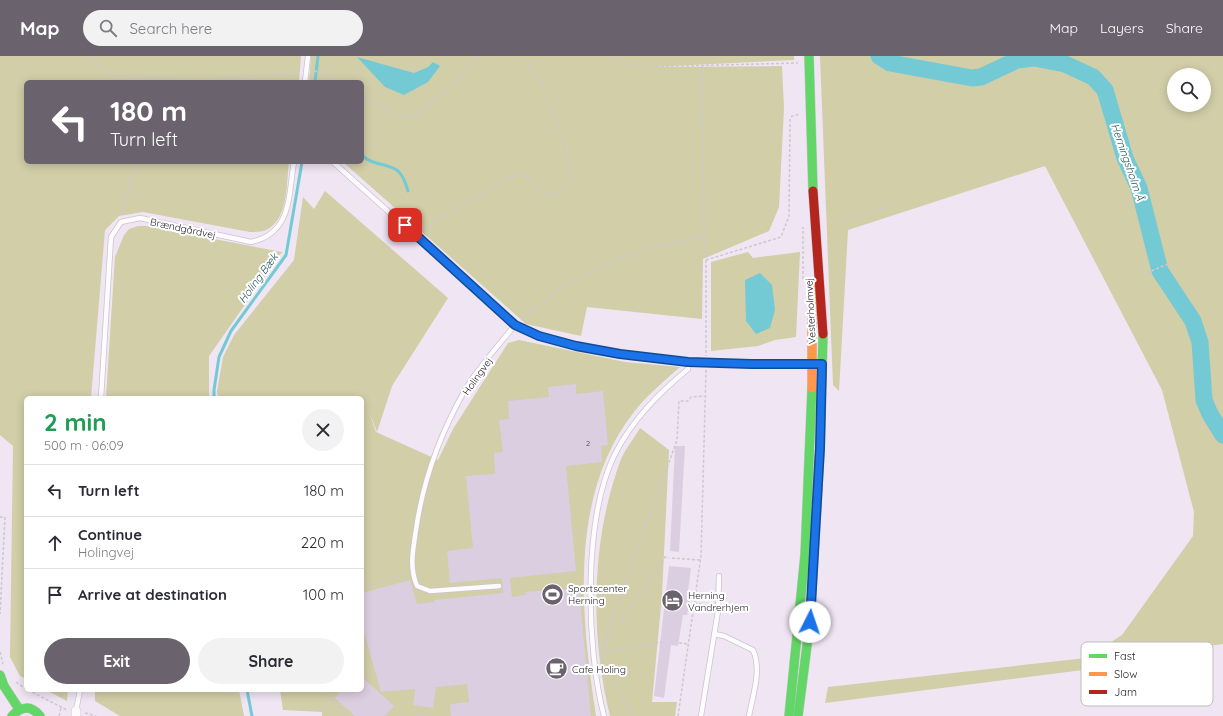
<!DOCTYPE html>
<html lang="en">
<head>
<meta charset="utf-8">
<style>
	body { margin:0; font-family:Quicksand,sans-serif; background:#f2f2f3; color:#2b2b33; height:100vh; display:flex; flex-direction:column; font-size:15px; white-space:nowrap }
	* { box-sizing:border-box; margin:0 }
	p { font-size:13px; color:#7c7c81 }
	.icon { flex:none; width:22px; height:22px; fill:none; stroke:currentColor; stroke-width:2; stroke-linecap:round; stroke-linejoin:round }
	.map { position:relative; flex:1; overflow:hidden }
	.sheet { position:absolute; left:24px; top:340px; width:340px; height:296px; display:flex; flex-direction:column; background:#fff; border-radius:6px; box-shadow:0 2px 10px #0003 }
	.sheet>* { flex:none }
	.top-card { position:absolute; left:24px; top:24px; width:340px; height:84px; border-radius:6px; box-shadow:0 2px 10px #0003; background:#6a626d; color:#fff; overflow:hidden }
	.controls { position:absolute; left:1167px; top:12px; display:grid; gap:8px }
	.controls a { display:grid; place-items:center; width:44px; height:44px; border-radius:50%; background:#fff; box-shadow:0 2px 10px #0003; font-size:20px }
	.pin { position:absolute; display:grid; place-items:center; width:34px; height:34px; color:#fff; margin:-17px; border-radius:8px; box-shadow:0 2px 6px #0006 }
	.me { position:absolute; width:44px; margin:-22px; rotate:4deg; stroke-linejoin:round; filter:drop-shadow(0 0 3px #0008) }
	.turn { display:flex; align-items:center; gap:14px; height:84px; padding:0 20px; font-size:18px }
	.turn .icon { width:52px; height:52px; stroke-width:2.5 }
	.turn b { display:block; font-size:28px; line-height:34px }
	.round { display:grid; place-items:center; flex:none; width:42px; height:42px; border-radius:21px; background:#f2f2f3 }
	.overview { display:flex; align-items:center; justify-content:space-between; height:68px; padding:0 20px }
	h1 { font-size:24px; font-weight:800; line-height:30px; color:#1e9e55 }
	.button { display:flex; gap:8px; margin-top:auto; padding:8px 20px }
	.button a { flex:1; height:46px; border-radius:24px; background:#6a626d; color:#fff; font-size:16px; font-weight:800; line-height:46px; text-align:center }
	.button a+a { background:#f2f2f3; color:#2b2b33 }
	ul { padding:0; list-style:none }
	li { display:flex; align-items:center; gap:12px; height:52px; padding:0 20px; border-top:1px solid #e1e1e2 }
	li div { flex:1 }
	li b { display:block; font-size:15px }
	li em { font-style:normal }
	header { display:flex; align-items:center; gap:24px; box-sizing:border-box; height:56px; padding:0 20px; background:#6a626d; color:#fff }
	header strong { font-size:19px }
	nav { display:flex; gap:22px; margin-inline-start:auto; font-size:14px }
	.search { width:280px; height:36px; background:#f2f2f3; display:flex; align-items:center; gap:10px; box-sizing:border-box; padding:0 14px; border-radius:22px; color:#7c7c81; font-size:15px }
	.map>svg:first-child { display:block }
	.green { fill:#d1cea8; fill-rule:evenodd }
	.water { fill:#74cad4 }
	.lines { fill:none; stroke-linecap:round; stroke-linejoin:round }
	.stream { stroke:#74cad4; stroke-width:3 }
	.river { stroke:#74cad4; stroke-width:17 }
	.building { fill:#dbcee1 }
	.lane-casing { stroke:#ccc4cf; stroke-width:6 }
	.street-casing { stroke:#ccc4cf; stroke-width:10 }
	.fast-casing { stroke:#ccc4cf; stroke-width:10 }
	.slow-casing { stroke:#ccc4cf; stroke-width:10 }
	.jam-casing { stroke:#ccc4cf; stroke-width:10 }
	.path { stroke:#ccc9cd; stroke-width:1.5; stroke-dasharray:3 2; stroke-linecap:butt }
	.lane { stroke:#fdfbfd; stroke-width:4.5 }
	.street { stroke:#fdfbfd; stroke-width:9 }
	.fast { stroke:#63d668; stroke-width:9 }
	.slow { stroke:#ff974d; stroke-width:9 }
	.jam { stroke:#b3261e; stroke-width:9 }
	.route-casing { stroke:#114b97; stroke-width:10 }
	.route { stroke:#1a73e8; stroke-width:7 }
	.labels { text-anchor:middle; stroke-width:4; stroke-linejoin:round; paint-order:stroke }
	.number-label { font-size:8px; fill:#524a56 }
	.street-label { font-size:10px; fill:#221c25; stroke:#fff }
	.poi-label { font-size:10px; fill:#221c25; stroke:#fff; text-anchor:start }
	.water-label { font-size:11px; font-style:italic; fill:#265a5d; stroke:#fff }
	.key { fill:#fff; stroke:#bdbbbe; stroke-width:1 }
	.key-label { font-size:11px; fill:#221c25 }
</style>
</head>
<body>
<header>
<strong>Map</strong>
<div class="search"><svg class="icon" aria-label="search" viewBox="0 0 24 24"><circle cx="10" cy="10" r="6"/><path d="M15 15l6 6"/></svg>Search here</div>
<nav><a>Map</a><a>Layers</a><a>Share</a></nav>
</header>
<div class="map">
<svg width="1223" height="660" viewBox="0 0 1223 660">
	<rect width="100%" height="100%" fill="#efe5f3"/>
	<g class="green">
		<path d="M0,0H301L299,26H26V106H289C286,127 289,163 266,174C261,176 255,176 250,176L143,156L119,160L105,174L91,342H26V623L20,620L10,601L13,390L0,379Z"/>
		<path d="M311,0H794V4L652,11L782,10L784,52L779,151L769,175L703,203L702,263L587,251L581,280L526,268L343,106H362V26H309Z"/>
		<path d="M820,0H1223V588L1128,602L1083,614L825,647L828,631L1086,602L1122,579L1193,480L1194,456L1162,334L1045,110L848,174L839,335L833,329ZM1174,19H1204V49H1174Z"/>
		<path d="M325,135L448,242L392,330L377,376L368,353L376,376L438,404L453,373L508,287L519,284L625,306L680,311C664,325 647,339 634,356C568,439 581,562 596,660H322V656L283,654L280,634H362V342H218L217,335L223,301L234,279L294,204L303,141L314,153Z"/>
		<path d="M138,170H146L282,196L209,300V342H106L115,201L124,179L129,173Z"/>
		<path d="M748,196L753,202L800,196L796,281L775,284L758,290L711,295V206Z"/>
		<path d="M640,372L669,394L662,539L652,646H677L675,660H610C590,579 591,485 620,406C624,394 634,383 640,372Z"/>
		<path d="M46,634H68L67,645Z"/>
		<path d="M95,634H239L244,660H120L95,645Z"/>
	</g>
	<g class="water">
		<path d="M357,1L414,17L428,11L433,6L440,10L428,26L404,39L385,31Z"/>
		<path d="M760,217L772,229L775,254L770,272L756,278L746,265L745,224Z"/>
	</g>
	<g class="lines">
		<g class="stream">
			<path d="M315,26L318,0"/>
			<path d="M362,99C371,110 391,107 399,116C404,121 406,128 408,135"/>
			<path d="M214,342V334L219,301L231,275L286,199L302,106"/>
			<path d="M247,634L252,660"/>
		</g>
		<path class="river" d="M879,0L890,7L972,22L981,21L1017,4L1034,2L1065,8L1093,21L1105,34L1125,102L1139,132L1160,215L1193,265L1200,286L1204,344L1210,358L1223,379"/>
	</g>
	<g class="building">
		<path d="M576,328V338L603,335L608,389L601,390L602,406L566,410L576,515L510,522L512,541L526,539L525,536L579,532L591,660H451L450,648L469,646L467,628L436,631L433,652L413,649L415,633L381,636L362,569V537L410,524L417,548L434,546V544L503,537L502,522L450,527L447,495L473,492L466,420L495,418L494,397L503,396L499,364L509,363L508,345L549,341L548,331Z"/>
		<path d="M675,390H685L679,496L670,495Z"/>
		<path d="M669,510L691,512L687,543L690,544L687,559H683L678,590L671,589L664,642L654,640Z"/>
		<path d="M362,621L394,650L385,660H355L335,642L342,634H362Z"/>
	</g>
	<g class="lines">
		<defs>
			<g id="lane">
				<path d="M305,26L308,0"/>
				<path d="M333,106L515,269C499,289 477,313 465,334C440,378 423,424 416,474C413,494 409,511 417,530L430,535L499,530"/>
				<path d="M515,269C599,307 718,311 810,308"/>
				<path d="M101,342L111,181L121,166L140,162L251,186C292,177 288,141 294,106"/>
				<path d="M714,578L724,580L753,594C762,614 753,638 749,660"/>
				<path d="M76,655L80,634"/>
				<path d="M604,660C586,591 583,465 614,400C631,365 658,338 688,313L689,306"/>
				<path d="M701,660L718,555L719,520"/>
			</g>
			<path id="street" d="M76,660V655"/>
			<g id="fast">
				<path d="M809,0L813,135"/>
				<path d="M0,619L4,630L19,653"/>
				<path d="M12,660C21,650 31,649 40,660"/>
				<path d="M789,660L805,499L812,332"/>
				<path d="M798,660L810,566L820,392L823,278"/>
			</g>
			<path id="slow" d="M812,332V231"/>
			<path id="jam" d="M813,135L823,278"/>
		</defs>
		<use href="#lane" class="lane-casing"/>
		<use href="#street" class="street-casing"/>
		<use href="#fast" class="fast-casing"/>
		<use href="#slow" class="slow-casing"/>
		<use href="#jam" class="jam-casing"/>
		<g class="path">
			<path d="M92,0L108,19L205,25L300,15"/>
			<path d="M614,0L621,6L637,11L798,7"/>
			<path d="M702,9L704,180L706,204V300"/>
			<path d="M314,15L324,17L340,26"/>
			<path d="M362,39L399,61L418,58L462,20L475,2L480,0"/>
			<path d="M122,158L136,106"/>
			<path d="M842,165L890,150"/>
			<path d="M422,176L436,165L511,121C516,120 524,118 529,122C534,125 536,132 542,136C552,142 569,134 571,121C571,118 570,114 570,112L552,52L525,0"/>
			<path d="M706,204L781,181L789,160L790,64L792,60L800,58"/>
			<path d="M1147,217L1172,206"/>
			<path d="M803,223V171"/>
			<path d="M521,264L565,229L614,204L651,191L704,180"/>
			<path d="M0,461H5L0,558"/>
			<path d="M672,502L700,504"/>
			<path d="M362,531L406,518"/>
			<path d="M694,547L712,550"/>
			<path d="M679,587L688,588"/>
			<path d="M602,593L665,501L669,502"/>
			<path d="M601,595L677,384L679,345H688L691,341L704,340"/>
			<path d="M0,596L3,608"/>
			<path d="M601,596L662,586"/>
			<path d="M602,600L603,608L634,660"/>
			<path d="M16,626L26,633"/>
			<path d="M28,634L67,654"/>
			<path d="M329,634L330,641L346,660"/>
			<path d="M85,657L96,660"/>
			<path d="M59,660L61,652"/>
			<path d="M418,660L421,650"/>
			<path d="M678,660L701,500L706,314"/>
		</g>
		<use href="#lane" class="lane"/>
		<use href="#street" class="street"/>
		<use href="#fast" class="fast"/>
		<use href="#slow" class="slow"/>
		<use href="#jam" class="jam"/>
	</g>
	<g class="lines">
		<defs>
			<path id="route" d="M405,169L515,269L539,280L576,290L620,298L688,306L751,308H822L820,392L810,566"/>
		</defs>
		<use href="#route" class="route-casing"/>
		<use href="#route" class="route"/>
	</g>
	<defs>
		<symbol id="stadium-disc" viewBox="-11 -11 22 22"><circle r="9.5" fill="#6a626d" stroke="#fff"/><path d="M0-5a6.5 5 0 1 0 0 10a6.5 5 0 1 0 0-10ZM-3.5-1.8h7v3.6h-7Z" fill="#fff"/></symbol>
		<symbol id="hotel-disc" viewBox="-11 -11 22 22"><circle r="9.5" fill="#6a626d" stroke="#fff"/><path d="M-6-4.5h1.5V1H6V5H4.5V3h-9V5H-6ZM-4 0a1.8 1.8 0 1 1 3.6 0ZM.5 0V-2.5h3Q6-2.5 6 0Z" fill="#fff"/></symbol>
		<symbol id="cafe-disc" viewBox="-11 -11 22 22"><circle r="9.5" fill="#6a626d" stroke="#fff"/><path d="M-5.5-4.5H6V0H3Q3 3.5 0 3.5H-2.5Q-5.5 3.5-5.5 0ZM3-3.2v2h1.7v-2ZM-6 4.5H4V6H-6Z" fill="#fff"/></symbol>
	</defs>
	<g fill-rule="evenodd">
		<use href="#stadium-disc" x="540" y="526" width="25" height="25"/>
		<use href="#hotel-disc" x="660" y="532" width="25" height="25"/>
		<use href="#cafe-disc" x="544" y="600" width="25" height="25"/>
	</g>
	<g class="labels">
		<g class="number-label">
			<text x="588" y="390">2</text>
		</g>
		<g class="street-label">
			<text transform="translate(183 172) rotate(12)" y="4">Brændgårdvej</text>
			<text transform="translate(810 255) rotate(-93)" y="4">Vesterholmvej</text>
			<text transform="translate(477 320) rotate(-55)" y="4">Holingvej</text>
		</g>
		<g class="poi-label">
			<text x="568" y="536">Sportscenter<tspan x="568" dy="12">Herning</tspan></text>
			<text x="688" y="543">Herning<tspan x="688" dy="12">Vandrerhjem</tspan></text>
			<text x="572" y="617">Cafe Holing</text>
		</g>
		<g class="water-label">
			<text transform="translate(1128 106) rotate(71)" y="4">Herningsholm Å</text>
			<text transform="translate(258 222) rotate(-54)" y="4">Holing Bæk</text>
		</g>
	</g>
	<rect x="1081" y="586" width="132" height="64" rx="6" class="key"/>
	<rect x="1089" y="598" width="18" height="4" fill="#63d668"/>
	<rect x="1089" y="616" width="18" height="4" fill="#ff974d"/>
	<rect x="1089" y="634" width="18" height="4" fill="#b3261e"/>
	<g class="key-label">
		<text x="1114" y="604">Fast</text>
		<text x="1114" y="622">Slow</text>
		<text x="1114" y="640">Jam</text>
	</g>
</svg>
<div class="controls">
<a><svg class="icon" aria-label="search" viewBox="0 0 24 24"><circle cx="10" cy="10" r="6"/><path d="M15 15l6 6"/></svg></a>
</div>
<div class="pin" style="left:405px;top:169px;background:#d93025"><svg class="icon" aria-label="arrive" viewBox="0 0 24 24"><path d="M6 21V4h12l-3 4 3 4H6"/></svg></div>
<svg class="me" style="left:810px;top:566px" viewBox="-20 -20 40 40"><circle r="19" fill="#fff"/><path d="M0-13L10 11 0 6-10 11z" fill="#1a73e8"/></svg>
<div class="top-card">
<div class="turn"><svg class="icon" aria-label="left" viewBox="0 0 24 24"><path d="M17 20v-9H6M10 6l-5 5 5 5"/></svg><div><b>180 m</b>Turn left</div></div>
</div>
<section class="sheet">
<div class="overview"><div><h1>2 min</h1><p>500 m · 06:09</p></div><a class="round"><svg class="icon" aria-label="close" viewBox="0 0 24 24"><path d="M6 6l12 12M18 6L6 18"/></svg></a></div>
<ul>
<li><svg class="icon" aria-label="left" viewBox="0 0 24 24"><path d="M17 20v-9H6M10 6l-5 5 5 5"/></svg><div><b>Turn left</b></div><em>180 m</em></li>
<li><svg class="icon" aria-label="ahead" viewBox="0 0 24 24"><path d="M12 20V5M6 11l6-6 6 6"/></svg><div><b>Continue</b><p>Holingvej</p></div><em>220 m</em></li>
<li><svg class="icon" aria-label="arrive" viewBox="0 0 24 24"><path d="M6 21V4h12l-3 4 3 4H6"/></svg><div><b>Arrive at destination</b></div><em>100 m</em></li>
</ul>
<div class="button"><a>Exit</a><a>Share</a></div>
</section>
</div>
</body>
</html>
